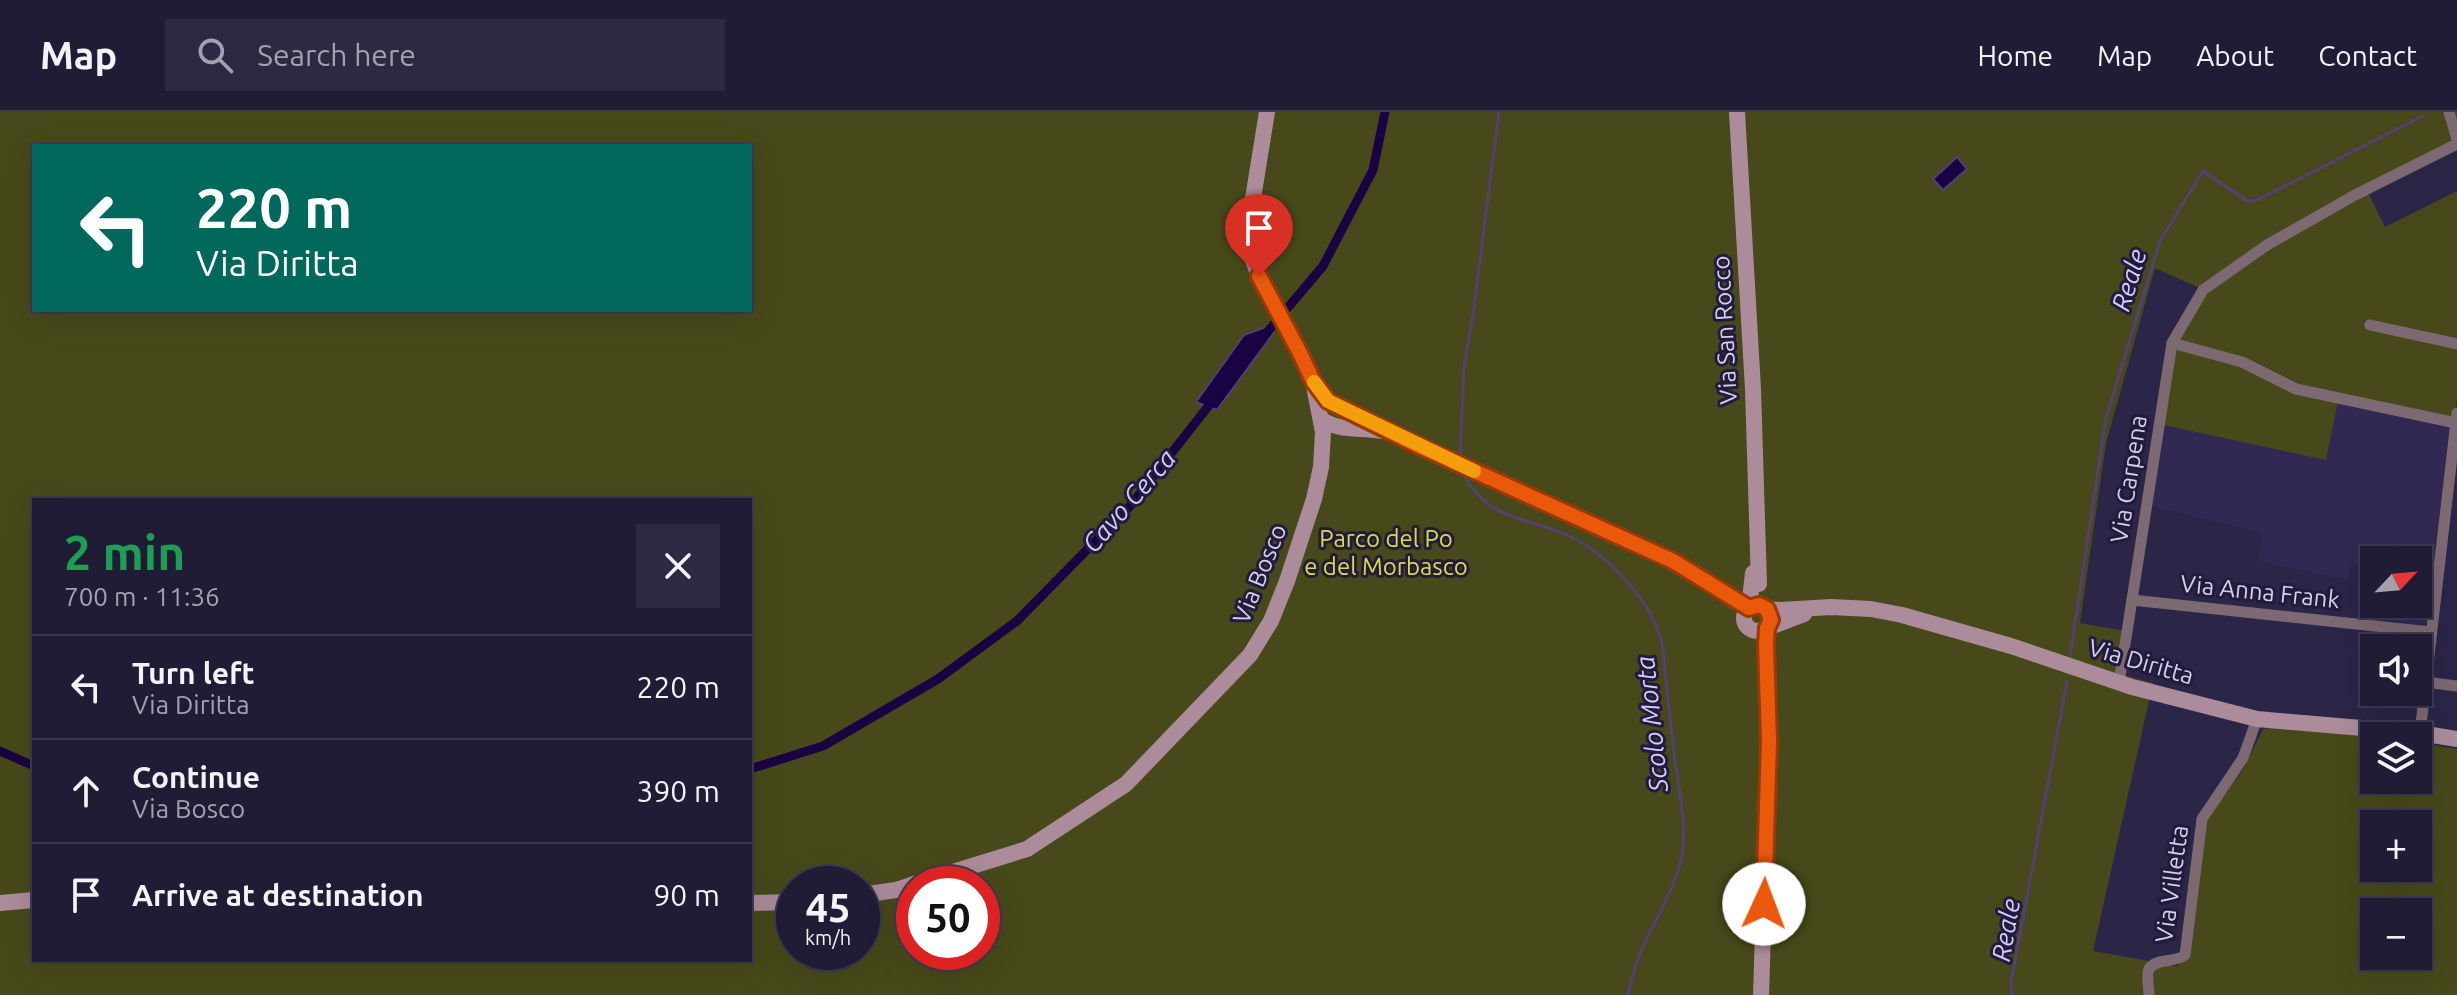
<!DOCTYPE html>
<html lang="en">
<head>
<meta charset="utf-8">
<style>
	body { margin:0; font-family:Ubuntu,sans-serif; background:#2d2942; color:#f1f3f6; height:100vh; display:flex; flex-direction:column; font-size:30px; white-space:nowrap }
	* { box-sizing:border-box; margin:0 }
	p { font-size:26px; color:#a2a1ad }
	.icon { flex:none; width:44px; height:44px; fill:none; stroke:currentColor; stroke-width:2; stroke-linecap:round; stroke-linejoin:round }
	.map { position:relative; flex:1; overflow:hidden }
	.drawer { position:absolute; left:32px; top:386px; width:720px; height:464px; display:flex; flex-direction:column; background:#201c36; border-radius:0px; box-shadow:0 8px 32px #0002,0 0 0 2px #3d3a51 }
	.drawer>* { flex:none }
	.top-card { position:absolute; left:32px; top:32px; width:720px; height:168px; border-radius:0px; box-shadow:0 8px 32px #0002,0 0 0 2px #3d3a51; background:#00695c; color:#fff; overflow:hidden }
	.needle { width:52px; rotate:64deg }
	.tools { position:absolute; left:2360px; top:434px; display:grid; gap:16px }
	.tools a { display:grid; place-items:center; width:72px; height:72px; border-radius:0px; background:#201c36; box-shadow:0 8px 32px #0002,0 0 0 2px #3d3a51; font-size:40px }
	.speed { position:absolute; left:776px; top:754px; display:flex; gap:16px; font-size:40px; font-weight:700; text-align:center }
	.speed>* { display:grid; place-content:center; width:104px; height:104px; border-radius:50%; background:#201c36; box-shadow:0 8px 32px #0002,0 0 0 2px #3d3a51; line-height:1 }
	.speed small { font-size:20px; font-weight:400 }
	.speed .limit { border:12px solid #d22; background:#fff; color:#111 }
	.pin { position:absolute; display:grid; place-items:center; width:68px; height:68px; color:#fff; margin:-82px -34px; border-radius:50% 50% 50% 0; rotate:-45deg; box-shadow:0 0 8px #0007 }
	.pin .icon { rotate:45deg }
	.me { position:absolute; width:88px; margin:-44px; rotate:2deg; stroke-linejoin:round; filter:drop-shadow(0 0 6px #0008) }
	.turn { display:flex; align-items:center; gap:28px; height:168px; padding:0 32px; font-size:36px }
	.turn .icon { width:104px; height:104px; stroke-width:2.5 }
	.turn b { display:block; font-size:56px; line-height:68px }
	.round { display:grid; place-items:center; flex:none; width:84px; height:84px; border-radius:0px; background:#2d2942 }
	.headline { display:flex; align-items:center; justify-content:space-between; height:136px; padding:0 32px }
	h1 { font-size:48px; font-weight:700; line-height:60px; color:#1e9e55 }
	ul { padding:0; list-style:none }
	li { display:flex; align-items:center; gap:24px; height:104px; padding:0 32px; border-top:2px solid #3d3a51 }
	li div { flex:1 }
	li b { display:block; font-size:30px }
	li em { font-style:normal }
	header { display:flex; align-items:center; gap:48px; box-sizing:border-box; height:112px; padding:0 40px; background:#201c36; border-bottom:2px solid #3d3a51 }
	header strong { font-size:38px }
	nav { display:flex; gap:44px; margin-inline-start:auto; font-size:28px }
	.search { width:560px; height:72px; background:#2d2942; display:flex; align-items:center; gap:20px; box-sizing:border-box; padding:0 28px; border-radius:0px; color:#a2a1ad; font-size:30px }
	.map>svg:first-child { display:block }
	.built { fill:#312953; fill-rule:evenodd }
	.green { fill:#48491a; fill-rule:evenodd }
	.water { fill:#1a0342; stroke:#524174; stroke-width:2 }
	.lines { fill:none; stroke-linecap:round; stroke-linejoin:round }
	.stream { stroke:#524174; stroke-width:3 }
	.canal { stroke:#1a0342; stroke-width:9 }
	.street { stroke:#7d6972; stroke-width:11 }
	.secondary { stroke:#ac8c9a; stroke-width:16 }
	.route-casing { stroke:#983908; stroke-width:20 }
	.route { stroke:#ea580c; stroke-width:14 }
	.slow { stroke:#f59e0b; stroke-width:14 }
	.labels { text-anchor:middle; stroke-width:6; stroke-linejoin:round; paint-order:stroke }
	.street-label { font-size:24px; fill:#d3d1e8; stroke:#221b3d }
	.park-label { font-size:24px; fill:#dadc47; stroke:#221b3d }
	.water-label { font-size:26px; font-style:italic; fill:#d3cdfd; stroke:#221b3d }
</style>
</head>
<body>
<header>
<strong>Map</strong>
<div class="search"><svg class="icon" aria-label="search" viewBox="0 0 24 24"><circle cx="10" cy="10" r="6"/><path d="M15 15l6 6"/></svg>Search here</div>
<nav><a>Home</a><a>Map</a><a>About</a><a>Contact</a></nav>
</header>
<div class="map">
<svg width="2457" height="883" viewBox="0 0 2457 883">
	<rect width="100%" height="100%" fill="#2b2548"/>
	<path class="built" d="M2339,284L2453,314L2425,522L2367,511L2370,455L2351,452L2348,468L2258,449L2262,421L2148,393L2159,312L2325,347ZM2374,448H2418V492H2374Z"/>
	<path class="green" d="M0,0H2457V35L2368,81L2385,115L2457,79V287L2453,314L2339,284L2326,348L2159,312L2172,230L2204,178L2155,156L2106,331L2080,511L2125,519L2119,562L2153,571L2093,839L2177,854L2187,846L2207,707L2244,656L2263,617C2293,611 2342,622 2374,626V668H2418V631L2457,637V883H0ZM34,34H750V198H34ZM34,388H750V848H34ZM2374,712H2418V756H2374ZM794,772H862V840H794ZM914,772H982V840H914ZM2374,800H2418V844H2374Z"/>
	<g class="water">
		<path d="M1957,45L1967,57L1943,78L1933,67Z"/>
		<path d="M1266,215L1273,222L1217,298L1196,290L1244,223Z"/>
	</g>
	<g class="lines">
		<g class="stream">
			<path d="M1460,346L1464,255L1472,210L1499,0"/>
			<path d="M1463,361C1488,413 1536,404 1579,429C1613,449 1653,492 1662,531C1664,542 1664,555 1666,567C1668,591 1671,615 1674,639C1677,671 1686,704 1683,736C1679,768 1661,798 1647,826C1638,844 1632,863 1628,883"/>
			<path d="M2070,544L2106,306L2160,129L2203,59L2247,89H2255L2423,4"/>
			<path d="M2012,883L2011,871L2067,569"/>
		</g>
		<g class="canal">
			<path d="M1263,225L1323,154L1373,58L1385,0"/>
			<path d="M0,639L34,654"/>
			<path d="M750,657L823,634L938,567L1017,509L1130,394L1214,287"/>
		</g>
		<g class="street">
			<path d="M2449,0L2457,27"/>
			<path d="M2370,213L2457,232"/>
			<path d="M2172,231L2242,250L2296,277L2456,311"/>
			<path d="M2132,488L2431,520"/>
			<path d="M2425,570L2457,574"/>
			<path d="M2119,571L2172,231L2203,178L2267,133L2355,83L2457,32"/>
			<path d="M2420,621L2457,301"/>
			<path d="M2149,883C2149,876 2146,862 2149,857C2155,846 2176,851 2185,843L2202,707L2243,646L2257,607"/>
		</g>
		<g class="secondary">
			<path d="M1737,0L1753,277L1759,472"/>
			<path d="M1317,275L1328,289L1340,296L1673,449L1749,496L1753,461"/>
			<path d="M1321,307C1340,320 1359,315 1381,319"/>
			<circle cx="1757" cy="506" r="13"/>
			<path d="M1767,497L1781,498L1831,495L1871,497L1902,503L2011,534L2132,575L2257,607L2420,621L2457,627"/>
			<path d="M914,772L1027,737L1126,672L1250,543L1271,509L1287,469L1314,387L1321,355L1323,320L1313,269L1259,164L1251,143L1249,123L1250,105L1267,0"/>
			<path d="M862,783L896,778L914,772"/>
			<path d="M0,791L34,788"/>
			<path d="M750,791L794,790"/>
			<path d="M1761,883L1769,630L1767,516L1804,502"/>
		</g>
	</g>
	<g class="lines">
		<defs>
			<path id="route" d="M1259,164L1300,241L1313,269L1328,289L1417,333L1673,449L1749,496L1759,493L1767,497L1771,508L1767,516L1766,532L1769,630L1764,792"/>
		</defs>
		<use href="#route" class="route-casing"/>
		<use href="#route" class="route"/>
		<path class="slow" d="M1314,270L1328,289L1474,359"/>
	</g>
	<g class="labels">
		<g class="street-label">
			<text transform="translate(1725 218) rotate(-93)" y="8">Via San Rocco</text>
			<text transform="translate(2129 367) rotate(-81)" y="8">Via Carpena</text>
			<text transform="translate(1260 462) rotate(-68)" y="8">Via Bosco</text>
			<text transform="translate(2260 480) rotate(6)" y="8">Via Anna Frank</text>
			<text transform="translate(2141 550) rotate(16)" y="8">Via Diritta</text>
			<text transform="translate(2172 772) rotate(-82)" y="8">Via Villetta</text>
		</g>
		<g class="park-label">
			<text x="1386" y="435">Parco del Po<tspan x="1386" dy="28">e del Morbasco</tspan></text>
		</g>
		<g class="water-label">
			<text transform="translate(2129 168) rotate(-73)" y="9">Reale</text>
			<text transform="translate(1129 389) rotate(-49)" y="9">Cavo Cerca</text>
			<text transform="translate(1652 612) rotate(-96)" y="9">Scolo Morta</text>
			<text transform="translate(2006 818) rotate(-80)" y="9">Reale</text>
		</g>
	</g>
</svg>
<div class="tools">
<a><svg class="needle" viewBox="-14 -14 28 28"><path d="M0-13l5 13h-10z" fill="#e53935"/><path d="M0 13l5-13h-10z" fill="#a2a1ad"/></svg></a>
<a><svg class="icon" aria-label="sound" viewBox="0 0 24 24"><path d="M4 9h4l5-4v14l-5-4H4zM17 9q2 3 0 6"/></svg></a>
<a><svg class="icon" aria-label="layers" viewBox="0 0 24 24"><path d="M12 4l9 5-9 5-9-5zM3 14l9 5 9-5"/></svg></a>
<a>+</a>
<a>−</a>
</div>
<div class="speed"><div>45<small>km/h</small></div><div class="limit">50</div></div>
<div class="pin" style="left:1259px;top:164px;background:#d93025"><svg class="icon" aria-label="arrive" viewBox="0 0 24 24"><path d="M6 21V4h12l-3 4 3 4H6"/></svg></div>
<svg class="me" style="left:1764px;top:792px" viewBox="-20 -20 40 40"><circle r="19" fill="#fff"/><path d="M0-13L10 11 0 6-10 11z" fill="#ea580c"/></svg>
<div class="top-card">
<div class="turn"><svg class="icon" aria-label="left" viewBox="0 0 24 24"><path d="M17 20v-9H6M10 6l-5 5 5 5"/></svg><div><b>220 m</b>Via Diritta</div></div>
</div>
<section class="drawer">
<div class="headline"><div><h1>2 min</h1><p>700 m · 11:36</p></div><a class="round"><svg class="icon" aria-label="close" viewBox="0 0 24 24"><path d="M6 6l12 12M18 6L6 18"/></svg></a></div>
<ul>
<li><svg class="icon" aria-label="left" viewBox="0 0 24 24"><path d="M17 20v-9H6M10 6l-5 5 5 5"/></svg><div><b>Turn left</b><p>Via Diritta</p></div><em>220 m</em></li>
<li><svg class="icon" aria-label="ahead" viewBox="0 0 24 24"><path d="M12 20V5M6 11l6-6 6 6"/></svg><div><b>Continue</b><p>Via Bosco</p></div><em>390 m</em></li>
<li><svg class="icon" aria-label="arrive" viewBox="0 0 24 24"><path d="M6 21V4h12l-3 4 3 4H6"/></svg><div><b>Arrive at destination</b></div><em>90 m</em></li>
</ul>
</section>
</div>
</body>
</html>
